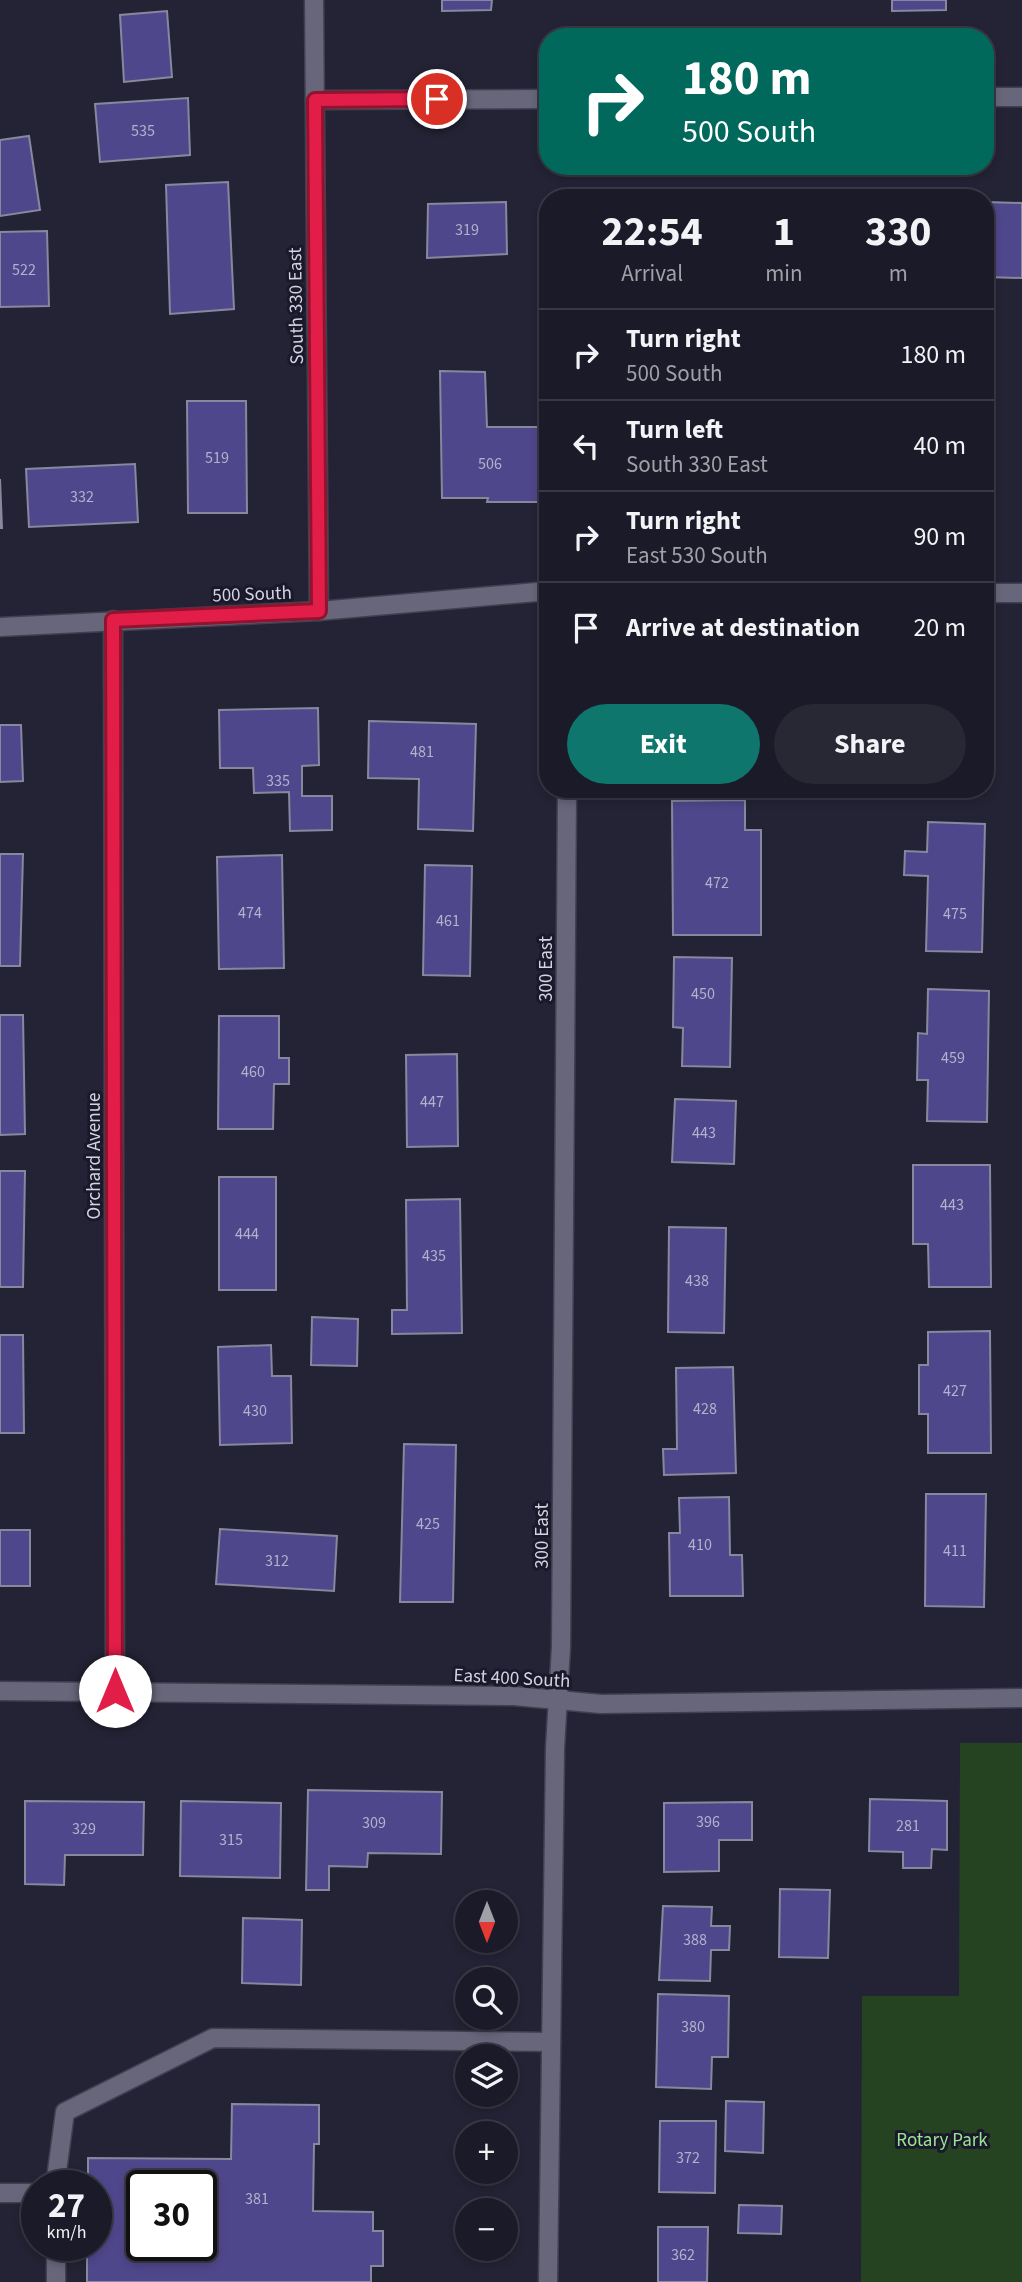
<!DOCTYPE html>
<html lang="en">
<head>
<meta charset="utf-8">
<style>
	body { margin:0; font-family:"Source Sans 3",sans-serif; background:#282734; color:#f1f3f6; height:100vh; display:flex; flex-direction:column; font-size:26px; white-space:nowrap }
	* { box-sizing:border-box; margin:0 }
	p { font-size:23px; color:#a0a1a8 }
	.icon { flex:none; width:38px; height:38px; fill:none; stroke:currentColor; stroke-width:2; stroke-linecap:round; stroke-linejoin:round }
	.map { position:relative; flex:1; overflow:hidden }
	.panel { position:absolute; left:539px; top:189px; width:455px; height:609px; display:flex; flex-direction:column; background:#1b1a28; border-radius:28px; box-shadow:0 4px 10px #0003,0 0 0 2px #393845 }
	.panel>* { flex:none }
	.top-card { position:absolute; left:539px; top:28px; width:455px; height:147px; border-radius:28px; box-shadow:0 4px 10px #0003,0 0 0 2px #393845; background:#00695c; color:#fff; overflow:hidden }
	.needle { width:46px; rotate:180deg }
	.controls { position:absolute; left:455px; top:1890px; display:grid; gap:14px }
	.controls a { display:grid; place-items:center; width:63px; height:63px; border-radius:50%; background:#1b1a28; box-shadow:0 4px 10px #0003,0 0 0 2px #393845; font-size:35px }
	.speed { position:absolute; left:21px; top:2170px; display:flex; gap:14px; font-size:35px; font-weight:700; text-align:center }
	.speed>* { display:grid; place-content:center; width:91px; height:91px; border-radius:50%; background:#1b1a28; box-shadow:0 4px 10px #0003,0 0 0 2px #393845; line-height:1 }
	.speed small { font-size:18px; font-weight:400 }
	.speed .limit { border:4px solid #111; border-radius:10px; background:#fff; color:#111 }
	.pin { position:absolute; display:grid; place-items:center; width:60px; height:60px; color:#fff; margin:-30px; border:4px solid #fff; border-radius:50%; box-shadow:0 2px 7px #0007 }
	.me { position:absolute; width:77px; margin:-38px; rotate:0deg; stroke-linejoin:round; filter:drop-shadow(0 0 5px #0008) }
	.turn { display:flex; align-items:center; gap:24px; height:147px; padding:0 28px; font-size:32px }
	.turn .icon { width:91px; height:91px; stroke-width:2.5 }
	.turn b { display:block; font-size:49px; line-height:60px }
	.eta { display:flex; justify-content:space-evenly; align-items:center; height:119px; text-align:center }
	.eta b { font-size:42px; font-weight:700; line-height:49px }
	.cta { display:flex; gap:14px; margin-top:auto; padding:14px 28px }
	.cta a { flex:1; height:80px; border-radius:42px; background:#0f766e; color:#fff; font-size:28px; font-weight:700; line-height:80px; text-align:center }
	.cta a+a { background:#282734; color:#f1f3f6 }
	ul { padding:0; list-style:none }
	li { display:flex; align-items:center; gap:21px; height:91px; padding:0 28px; border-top:2px solid #393845 }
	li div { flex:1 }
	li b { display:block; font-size:26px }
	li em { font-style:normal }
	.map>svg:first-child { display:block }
	.green { fill:#254321 }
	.building { fill:#4f478b; stroke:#87879d; stroke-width:2; fill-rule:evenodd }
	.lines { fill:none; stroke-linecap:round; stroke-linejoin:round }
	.service-casing { stroke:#41404f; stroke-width:21 }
	.minor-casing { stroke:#41404f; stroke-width:21 }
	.service { stroke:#67667b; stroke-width:18 }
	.minor { stroke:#67667b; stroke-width:18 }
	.route-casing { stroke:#92132f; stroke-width:18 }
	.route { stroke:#e11d48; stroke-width:12 }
	.labels { text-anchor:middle; stroke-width:6; stroke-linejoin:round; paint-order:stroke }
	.number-label { font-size:16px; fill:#b3b1cb }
	.street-label { font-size:19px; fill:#d4d4e0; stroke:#1a192b }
	.park-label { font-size:19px; fill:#9ae690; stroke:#1a192b }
</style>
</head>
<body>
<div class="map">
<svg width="1022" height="2282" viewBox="0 0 1022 2282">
	<rect width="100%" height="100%" fill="#242335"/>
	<path class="green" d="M960,1743H1022V2282H861L862,1996H959Z"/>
	<g class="building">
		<path d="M442,0H492L491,10L442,11Z"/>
		<path d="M892,0H946V10L892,11Z"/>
		<path d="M167,11L172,77L124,82L120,15Z"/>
		<path d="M188,98L190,155L100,162L95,104Z"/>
		<path d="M29,136L40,210L0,216V140Z"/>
		<path d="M228,182L234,309L170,314L166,185Z"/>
		<path d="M506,202L507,254L427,258L428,204Z"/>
		<path d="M986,202L1022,203V278L985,277Z"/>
		<path d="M47,231L49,306L0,307V232Z"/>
		<path d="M440,371L485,372L487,427H540V502H487L488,498H442Z"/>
		<path d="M187,401H246L247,513H188Z"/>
		<path d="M985,426L994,427V485H985Z"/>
		<path d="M135,464L138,522L29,527L26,469Z"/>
		<path d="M0,479L2,528H0Z"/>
		<path d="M318,708L319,765L302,766V796H332V830L290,831L289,792L254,793L253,768H220L219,710Z"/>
		<path d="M369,721L476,724L473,831L418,829L419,779L368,778Z"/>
		<path d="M0,725H21L23,781L0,782Z"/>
		<path d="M745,800V830H761V935H673L672,801Z"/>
		<path d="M928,822L985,824L982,952L926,951L928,876L904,875L905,851L927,852Z"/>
		<path d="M0,854H23L20,966H0Z"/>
		<path d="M282,855L284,968L219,969L217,857Z"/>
		<path d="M425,865L472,866L470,976L423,975Z"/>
		<path d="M674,957L732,958L730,1067L682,1066L683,1028L673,1027Z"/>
		<path d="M928,989L989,991L987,1122L927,1121L928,1080H917L918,1033L927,1034Z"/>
		<path d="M0,1015H23L25,1134L0,1135Z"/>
		<path d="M219,1016H279V1058H289V1084H274L273,1129H218Z"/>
		<path d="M457,1054L458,1146L407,1147L406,1055Z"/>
		<path d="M675,1099L736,1101L734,1164L672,1162Z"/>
		<path d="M913,1165H990L991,1287H929L928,1244H913Z"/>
		<path d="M0,1171H25L23,1287H0Z"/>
		<rect x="219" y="1177" width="57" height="113"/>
		<path d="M460,1199L462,1333L392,1334V1310H407L406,1200Z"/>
		<path d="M669,1227L726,1228L724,1333L668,1332Z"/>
		<path d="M312,1317L358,1319L357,1366L311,1365Z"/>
		<path d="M990,1331L991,1453H928V1414H919V1365H928V1332Z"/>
		<path d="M0,1335H23L24,1433H0Z"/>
		<path d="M271,1345L272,1376H291L292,1443L220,1445L218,1347Z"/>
		<path d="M733,1367L736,1473L664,1475L663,1449H677L676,1368Z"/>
		<path d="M404,1444L456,1445L453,1602H400Z"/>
		<path d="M926,1494H986L984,1607L925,1606Z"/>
		<path d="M729,1497L730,1555H742L743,1596H670L669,1533H680L679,1498Z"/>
		<path d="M220,1529L337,1536L334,1591L216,1584Z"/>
		<rect x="0" y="1530" width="30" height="56"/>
		<path d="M308,1790L442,1792L441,1854L368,1853L367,1867L329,1866V1890H306Z"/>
		<path d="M870,1799L947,1801V1850L932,1849L931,1868H903V1852L869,1851Z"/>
		<path d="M25,1801L144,1802L143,1855H65L64,1885L25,1884Z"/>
		<path d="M181,1801L281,1803L280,1878L180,1876Z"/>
		<path d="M752,1802V1840H719V1871L664,1872V1803Z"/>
		<path d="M780,1889L830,1890L828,1958L779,1957Z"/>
		<path d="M663,1906L712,1907L711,1926H730L729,1950H711L710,1981L659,1980Z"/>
		<path d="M243,1918L302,1920L301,1985L242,1983Z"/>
		<path d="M658,1994L729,1996L728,2057H712L711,2089L656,2087Z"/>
		<path d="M726,2101L764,2102L763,2153L725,2151Z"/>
		<path d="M232,2104L319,2105V2144H314L313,2211L373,2212V2231H383V2266H371V2282H87V2245H96V2186H88V2158L231,2159ZM142,2186H201V2245H142Z"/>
		<path d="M660,2121H716L715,2193L659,2192Z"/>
		<path d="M739,2205L782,2206L781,2234L738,2233Z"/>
		<path d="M658,2227H708L707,2282H658Z"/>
	</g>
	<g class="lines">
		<defs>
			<g id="service">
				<path d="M55,2186L65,2112L213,2038L551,2042"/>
				<path d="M0,2193H37"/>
				<path d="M56,2245V2282"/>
			</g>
			<g id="minor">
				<path d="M314,0L319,611"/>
				<path d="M985,97H1022"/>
				<path d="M315,100L548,99"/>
				<path d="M985,593H1022"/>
				<path d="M113,620L115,1691"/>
				<path d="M0,627L319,611L548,591"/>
				<path d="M0,1691L514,1696L601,1704L1022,1698"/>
				<path d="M548,2282L555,1748L561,1647L567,789"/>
			</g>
		</defs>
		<use href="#service" class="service-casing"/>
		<use href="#minor" class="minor-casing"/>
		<use href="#service" class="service"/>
		<use href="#minor" class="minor"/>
	</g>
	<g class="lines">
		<defs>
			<path id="route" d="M115,1691L113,620L319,611L315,100L437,99"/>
		</defs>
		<use href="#route" class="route-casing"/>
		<use href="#route" class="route"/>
	</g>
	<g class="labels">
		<g class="number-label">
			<text x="143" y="136">535</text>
			<text x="467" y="235">319</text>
			<text x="24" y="275">522</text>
			<text x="217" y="463">519</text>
			<text x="490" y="469">506</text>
			<text x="82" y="502">332</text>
			<text x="422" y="757">481</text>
			<text x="278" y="786">335</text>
			<text x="717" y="888">472</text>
			<text x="250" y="918">474</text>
			<text x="955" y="919">475</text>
			<text x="448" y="926">461</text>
			<text x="703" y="999">450</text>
			<text x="953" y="1063">459</text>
			<text x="253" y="1077">460</text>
			<text x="432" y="1107">447</text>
			<text x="704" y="1138">443</text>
			<text x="952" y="1210">443</text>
			<text x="247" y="1239">444</text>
			<text x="434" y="1261">435</text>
			<text x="697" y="1286">438</text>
			<text x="955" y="1396">427</text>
			<text x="705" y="1414">428</text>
			<text x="255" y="1416">430</text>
			<text x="428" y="1529">425</text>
			<text x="700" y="1550">410</text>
			<text x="955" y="1556">411</text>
			<text x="277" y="1566">312</text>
			<text x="708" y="1827">396</text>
			<text x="374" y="1828">309</text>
			<text x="908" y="1831">281</text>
			<text x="84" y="1834">329</text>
			<text x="231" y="1845">315</text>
			<text x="695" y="1945">388</text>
			<text x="693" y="2032">380</text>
			<text x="688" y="2163">372</text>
			<text x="257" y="2204">381</text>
			<text x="683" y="2260">362</text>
		</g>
		<g class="street-label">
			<text transform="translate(295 306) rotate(-91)" y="7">South 330 East</text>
			<text transform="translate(252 593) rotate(-2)" y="7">500 South</text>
			<text transform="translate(545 969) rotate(-90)" y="7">300 East</text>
			<text transform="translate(93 1156) rotate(-90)" y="7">Orchard Avenue</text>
			<text transform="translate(541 1536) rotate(-90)" y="7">300 East</text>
			<text transform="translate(512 1677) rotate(3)" y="7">East 400 South</text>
		</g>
		<g class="park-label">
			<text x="942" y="2146">Rotary Park</text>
		</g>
	</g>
</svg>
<div class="controls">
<a><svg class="needle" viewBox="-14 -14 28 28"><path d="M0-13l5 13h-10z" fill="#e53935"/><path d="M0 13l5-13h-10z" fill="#a0a1a8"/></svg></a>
<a><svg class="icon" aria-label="search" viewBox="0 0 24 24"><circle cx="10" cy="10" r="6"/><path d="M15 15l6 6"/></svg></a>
<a><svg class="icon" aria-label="layers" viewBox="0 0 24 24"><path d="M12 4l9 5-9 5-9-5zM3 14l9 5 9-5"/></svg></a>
<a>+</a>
<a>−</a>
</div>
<div class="speed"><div>27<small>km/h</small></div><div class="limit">30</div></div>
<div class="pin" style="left:437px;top:99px;background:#d93025"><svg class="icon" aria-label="arrive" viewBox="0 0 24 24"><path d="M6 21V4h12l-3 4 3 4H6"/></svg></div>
<svg class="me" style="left:115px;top:1691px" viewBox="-20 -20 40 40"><circle r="19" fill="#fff"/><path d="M0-13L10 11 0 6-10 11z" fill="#e11d48"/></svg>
<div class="top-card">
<div class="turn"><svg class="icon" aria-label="right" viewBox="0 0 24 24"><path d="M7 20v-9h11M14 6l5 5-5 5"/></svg><div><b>180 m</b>500 South</div></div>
</div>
<section class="panel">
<div class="eta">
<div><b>22:54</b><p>Arrival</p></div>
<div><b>1</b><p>min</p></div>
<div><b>330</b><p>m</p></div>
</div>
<ul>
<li><svg class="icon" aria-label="right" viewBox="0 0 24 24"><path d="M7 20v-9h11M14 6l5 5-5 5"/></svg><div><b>Turn right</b><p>500 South</p></div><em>180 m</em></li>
<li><svg class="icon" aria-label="left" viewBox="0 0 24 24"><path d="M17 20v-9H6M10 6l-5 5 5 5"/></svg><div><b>Turn left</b><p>South 330 East</p></div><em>40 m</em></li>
<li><svg class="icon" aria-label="right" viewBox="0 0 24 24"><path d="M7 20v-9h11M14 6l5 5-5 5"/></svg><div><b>Turn right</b><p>East 530 South</p></div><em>90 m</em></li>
<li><svg class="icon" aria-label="arrive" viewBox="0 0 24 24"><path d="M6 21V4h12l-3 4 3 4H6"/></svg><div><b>Arrive at destination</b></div><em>20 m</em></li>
</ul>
<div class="cta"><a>Exit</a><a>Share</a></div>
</section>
</div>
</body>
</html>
